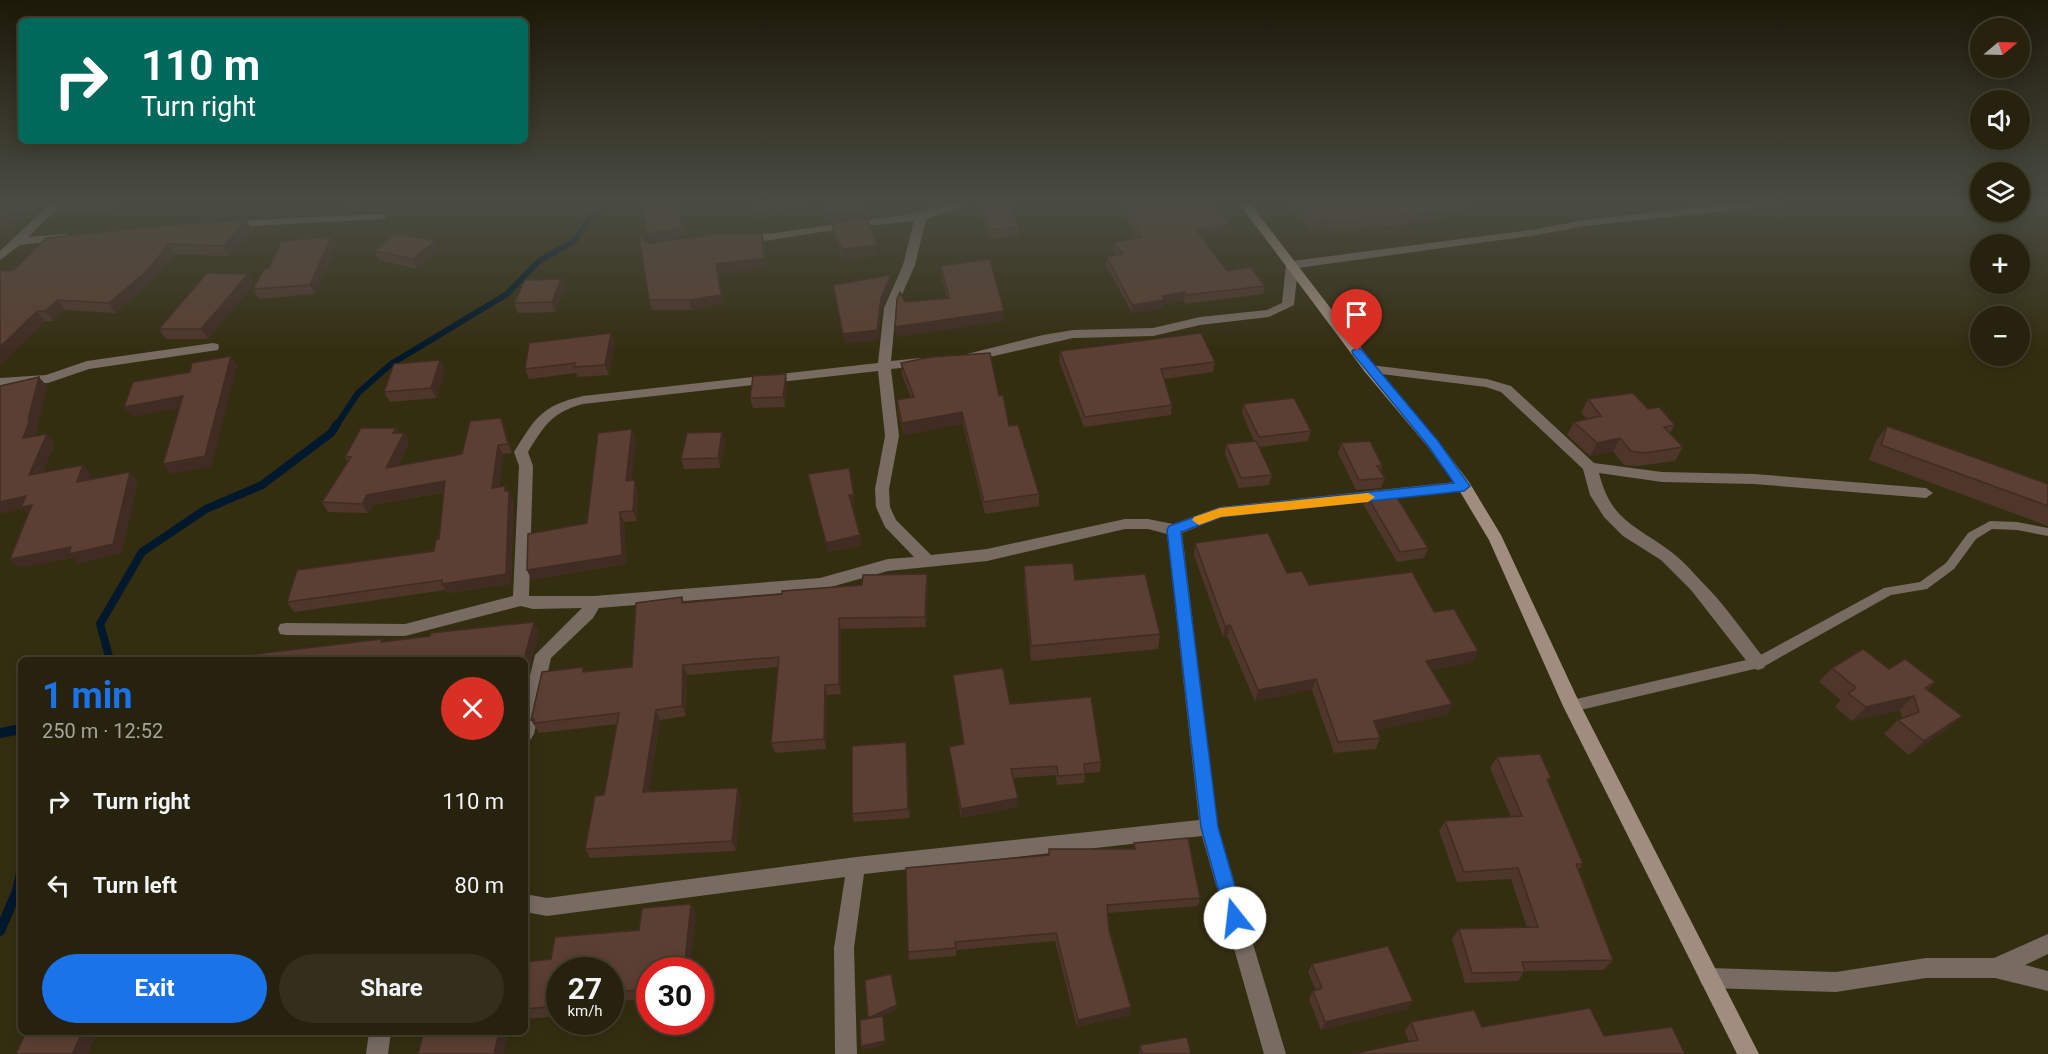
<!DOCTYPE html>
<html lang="en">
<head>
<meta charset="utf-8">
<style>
	body { margin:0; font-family:Roboto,sans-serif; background:#332f1b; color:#f1f3f6; height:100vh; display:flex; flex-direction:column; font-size:22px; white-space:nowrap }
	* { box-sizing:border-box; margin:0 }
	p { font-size:20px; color:#a4a49d }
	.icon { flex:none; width:33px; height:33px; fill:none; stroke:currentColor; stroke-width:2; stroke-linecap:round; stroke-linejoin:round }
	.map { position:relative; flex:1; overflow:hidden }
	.details { position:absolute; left:18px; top:657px; width:510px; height:378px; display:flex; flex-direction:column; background:#27220d; border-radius:9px; box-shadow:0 3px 15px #0003,0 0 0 2px #433f2e }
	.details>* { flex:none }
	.top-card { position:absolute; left:18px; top:18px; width:510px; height:126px; border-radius:9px; box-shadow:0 3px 15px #0003,0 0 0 2px #433f2e; background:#00695c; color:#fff; overflow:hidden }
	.needle { width:39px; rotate:71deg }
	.controls { position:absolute; left:1970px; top:18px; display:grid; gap:12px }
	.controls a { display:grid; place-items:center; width:60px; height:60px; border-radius:50%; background:#27220d; box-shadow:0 3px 15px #0003,0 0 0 2px #433f2e; font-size:30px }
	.speed { position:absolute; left:546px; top:957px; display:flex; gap:12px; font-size:30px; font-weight:700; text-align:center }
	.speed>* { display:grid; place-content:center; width:78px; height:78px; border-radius:50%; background:#27220d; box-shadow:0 3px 15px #0003,0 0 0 2px #433f2e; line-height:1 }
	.speed small { font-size:15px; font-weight:400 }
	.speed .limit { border:9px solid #d22; background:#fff; color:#111 }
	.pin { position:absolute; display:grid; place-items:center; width:51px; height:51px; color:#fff; margin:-62px -26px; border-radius:50% 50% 50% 0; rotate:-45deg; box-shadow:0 0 6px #0007 }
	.pin .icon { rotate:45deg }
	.me { position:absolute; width:66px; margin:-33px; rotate:344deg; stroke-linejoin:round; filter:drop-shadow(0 0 4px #0008) }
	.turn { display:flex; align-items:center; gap:21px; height:126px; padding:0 24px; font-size:27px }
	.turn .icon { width:78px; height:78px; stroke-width:2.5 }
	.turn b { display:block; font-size:42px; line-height:51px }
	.round { display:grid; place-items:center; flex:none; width:63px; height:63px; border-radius:32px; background:#332f1b }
	.overview { display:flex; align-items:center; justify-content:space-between; height:102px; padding:0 24px }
	h1 { font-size:36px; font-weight:700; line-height:45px; color:#1a73e8 }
	.cta { display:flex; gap:12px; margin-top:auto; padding:12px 24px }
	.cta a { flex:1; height:69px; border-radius:36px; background:#1a73e8; color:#fff; font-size:24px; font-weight:700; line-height:69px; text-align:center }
	.cta a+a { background:#332f1b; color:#f1f3f6 }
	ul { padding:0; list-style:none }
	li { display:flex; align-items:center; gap:18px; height:84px; padding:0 24px }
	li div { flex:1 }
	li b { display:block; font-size:22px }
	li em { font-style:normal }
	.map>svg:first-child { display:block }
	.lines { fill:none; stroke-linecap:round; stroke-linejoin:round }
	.stream-far2 { stroke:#02182d; stroke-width:6 }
	.stream-far1 { stroke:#02182d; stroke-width:8 }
	.stream { stroke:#02182d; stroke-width:10 }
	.lane { fill:#776b62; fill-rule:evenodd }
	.street { fill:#776b62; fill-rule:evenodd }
	.secondary { fill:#a08d7f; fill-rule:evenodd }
	.wall { fill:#4e362b }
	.shaded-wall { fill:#402c23 }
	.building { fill:#5b3f32; stroke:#402c23; stroke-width:1.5 }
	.route { fill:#1a73e8; stroke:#114b97; stroke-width:1.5 }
	.slow { fill:#f59e0b }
</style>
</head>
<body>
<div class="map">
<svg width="2048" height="1054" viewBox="0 0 2048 1054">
	<rect width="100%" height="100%" fill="#342e11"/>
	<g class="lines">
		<path class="stream-far2" d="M336,426L358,393L391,364L507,294L539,261L574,241L591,217L611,202"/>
		<path class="stream-far1" d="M110,660L100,624L142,552L206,509L262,485L331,433L337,424"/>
		<g class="stream">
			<path d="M0,733L21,729"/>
			<path d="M0,931L17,891L21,873"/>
		</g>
		<path class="lane" d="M1990,521L2017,522L2048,528V536L2017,530L1992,529L1976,539L1954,569L1927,589L1891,595L1763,667L1572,712L1567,710L1565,706L1567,702L1572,700L1755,658L1884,588L1920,582L1946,563L1968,533Z"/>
		<g class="street">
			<path d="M52,202H64L28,237L65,234L69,235V239L20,245L0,260V251Z"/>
			<path d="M956,202H974L926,219L915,265L896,308L891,361L921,358L927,362L921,366L891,369L899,436L889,489L890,507L896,520L931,555L987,549L1125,519H1148L1173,524L1220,507L1464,481L1471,486L1464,491L1222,517L1182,533L1218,827L1286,1054H1264L1202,836L864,874L854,948L857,1054H835L834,948L845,877L547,916L525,912V894L547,898L856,857L1199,820L1167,534L1148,529H1125L987,561L888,571L820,590L599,608L593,618L551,658L534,734L531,739L525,742V696L535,655L582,608L533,609L521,606L405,636L286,635L280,634L278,629L280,624L286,623L405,624L513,596L519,466L514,452C536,417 541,406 583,396L878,363L884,308L903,265L914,221L846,228L764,241H745L739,238C747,231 764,235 775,233C835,223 899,220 956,202ZM878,371L885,436L875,489L876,507L885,527L914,557L888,559L820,578L594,596H529L533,466L528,452C544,426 552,412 583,404Z"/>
			<path d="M1746,202H1785L1780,205L1584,226L1537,235L1298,268L1294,305L1269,317L1200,325L1153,336L1073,338L972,361L966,357L967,354L1043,335L1073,330L1153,328L1200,317L1267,310L1282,303L1286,265L1292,261L1537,229L1584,220Z"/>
			<path d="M2041,202H2048V207Z"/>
			<path d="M381,214L385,215V219L230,227L224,224L230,221Z"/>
			<path d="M213,343L218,344L219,347L218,350L89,369L48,383L0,386V378L46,375L87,361Z"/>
			<path d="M1370,365L1487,379L1511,386L1594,463L1662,472L1754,474L1926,488L1933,493L1926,498L1754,484L1662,482L1599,473C1611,521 1635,525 1670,551C1681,559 1691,570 1700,580C1724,603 1743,632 1764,658L1766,663L1764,668L1758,670L1752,668L1691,590L1661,560L1623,536L1604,517L1590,495L1583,469L1501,392L1486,387L1365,372L1363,369L1365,366Z"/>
			<path d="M2048,934V954L2025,965L2048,971V991L1995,978H1926L1836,992L1709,988L1702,985L1699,978L1702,971L1709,968L1836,972L1926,958H1994Z"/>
			<path d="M369,1032H391L388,1054H366Z"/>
		</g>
		<path class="secondary" d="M1238,202H1249L1375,366L1438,441L1469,482L1501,535L1580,704L1759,1054H1737L1563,706L1489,540L1459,490L1428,447L1365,372Z"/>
	</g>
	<g class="wall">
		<path d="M0,202H49L41,210H31L11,229H5L0,234Z"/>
		<path d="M54,202H121L115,209L59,210Z"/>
		<path d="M311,202H358L357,205L312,204Z"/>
		<path d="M750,202H860L863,210L864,218L830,223L823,204L820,203L780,209L781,214L754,218Z"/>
		<path d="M1121,202H1212L1230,224L1228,232L1202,237L1227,271L1265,286L1263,294L1185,304L1184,301L1164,304L1163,308L1132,313L1106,265L1107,257L1116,255L1113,251L1114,243L1137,238L1120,208Z"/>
		<path d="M1286,202H1468L1465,210L1442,215L1440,220L1406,226L1404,224L1329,232L1326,228L1312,231Z"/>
		<path d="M981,208L1018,227V236L988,239L982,217Z"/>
		<path d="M832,223L878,255L843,259L834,233Z"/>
		<path d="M253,231L229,256L174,254L156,278L116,313L65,310L53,321H45L0,365V271L14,270L46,238Z"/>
		<path d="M647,241L651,243H764L766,268L719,274L724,304L691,310H652L649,300Z"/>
		<path d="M336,246L315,294L259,299L253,289L269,268Z"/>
		<path d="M374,251H439L417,269L379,260Z"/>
		<path d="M941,266L1004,311V321L896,337L905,302L947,298L941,276Z"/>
		<path d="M561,279L565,289L555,312L518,313L514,303Z"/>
		<path d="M254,284L208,339H166L159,329Z"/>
		<path d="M611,333L615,343L609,375L578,377L576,373L529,379L525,369Z"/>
		<path d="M1060,351L1215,362L1213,372L1164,379L1172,405L1171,415L1084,427L1059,361Z"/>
		<path d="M440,360L445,370L436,398L390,402L384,392Z"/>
		<path d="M901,363L999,396L1009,426L1039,494V506L985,514L963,424L904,435L898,412L897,400L911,397L902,375Z"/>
		<path d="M787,384L785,407L753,408L750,398Z"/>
		<path d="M1588,399L1648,409L1675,425L1670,433L1683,447L1675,461L1637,466L1624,465L1613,451L1590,456L1567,435L1574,422L1587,419L1581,413Z"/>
		<path d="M1243,404L1311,431L1308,441L1259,447L1272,475L1269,485L1239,488L1225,454L1226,444L1254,441L1242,413Z"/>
		<path d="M501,418L505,428L512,453L503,454L499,487L508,491L514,501L511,584L447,593L445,590L294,612L287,602L434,551L439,539L444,492L373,505L368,513L328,512L322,502L348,462L345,457L396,428L399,433H404L409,443L398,466L462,454Z"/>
		<path d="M1887,426L2048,484V526L1869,460L1876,441Z"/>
		<path d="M632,429L636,439L631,480L638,490L637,521L624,522L626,564L532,580L527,570L587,523Z"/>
		<path d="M722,432L725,442L720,468L684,469L681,459Z"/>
		<path d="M1341,443L1382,465L1381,471L1385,478L1381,488L1356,490L1338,453Z"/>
		<path d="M808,474L855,505H851L860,535L862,545L828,552Z"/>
		<path d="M1366,494L1428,548L1424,558L1397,562L1363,504Z"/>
		<path d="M1195,543L1287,573L1309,585L1434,612L1473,662L1432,670L1452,704L1447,715L1377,730L1380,738L1376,749L1334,753L1312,690L1255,701L1227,636L1223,637L1194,555Z"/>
		<path d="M1024,566L1075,580L1160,634L1158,649L1031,661L1024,581Z"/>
		<path d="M927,574L928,584L926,627L841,629V694L827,695L826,749L775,753L771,743L778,667L687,675L686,716L660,720L649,792L741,798L736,851L590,858L585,849L604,795L617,724L539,733L531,720L586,672L632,667L682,597L684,602L782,594L862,585Z"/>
		<path d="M1832,668L1889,669L1935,682L1927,690L1946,730L1909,755L1884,734L1898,720L1903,719L1900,710L1852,721L1835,707L1841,700L1819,682Z"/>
		<path d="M953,675L1010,704L1101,762L1100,772L1085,773L1084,783L1057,785L1056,775L1013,778L1018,798V807L961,818L949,747L963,744Z"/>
		<path d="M907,751L910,818L854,822L852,814Z"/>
		<path d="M1497,757L1551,778L1548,782L1583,864L1578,870L1613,960L1603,970L1525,971L1518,981L1465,983L1452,939L1459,929L1527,927L1511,879L1457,882L1439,831L1445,821L1511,817L1490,768Z"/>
		<path d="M1134,843L1200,898L1198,906L1108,913L1109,930L1130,1015L1077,1027L1055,941L956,950V956L909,960L908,952L1133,849Z"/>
		<path d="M691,904L696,914L650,970V998L622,1001L620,1010L610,1011V970H560V1016L525,1019V962L551,959L639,930Z"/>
		<path d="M1312,964L1413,1001L1407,1009L1321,1030L1309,999L1313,991L1316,990L1308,972Z"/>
		<path d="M1411,1022L1482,1027L1604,1036L1409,1042L1405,1031Z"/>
		<path d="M1140,1045L1191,1054H1139Z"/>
	</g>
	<g class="shaded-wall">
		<path d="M23,202H25L31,210L11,229L4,220Z"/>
		<path d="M35,202H49L41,210Z"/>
		<path d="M110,202H121L115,209Z"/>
		<path d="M779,202H820V203L780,209L781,214L754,218L753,210Z"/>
		<path d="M1464,202H1468L1465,210L1442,215L1440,220L1406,226L1408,218L1439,207Z"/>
		<path d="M863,210L864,218L830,223L829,215Z"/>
		<path d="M1328,219L1326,228L1312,231L1314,222Z"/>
		<path d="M247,221L253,231L229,256L223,246Z"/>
		<path d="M0,223L5,229L0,234Z"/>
		<path d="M1230,224L1228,232L1195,238L1196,230Z"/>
		<path d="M683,228L686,237L651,243L648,233Z"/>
		<path d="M762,234L764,243L766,268L719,274L724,304L691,310L689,300L716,264Z"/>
		<path d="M331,237L336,246L315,294L310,285Z"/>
		<path d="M435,241L439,251L417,269L413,259Z"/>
		<path d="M168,244L174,254L156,278L116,313L109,303Z"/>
		<path d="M877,245L878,255L843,259L842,249Z"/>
		<path d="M248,274L254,284L208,339L201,329Z"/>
		<path d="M891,275L892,285L882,308L878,340L845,344L843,334L881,298Z"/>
		<path d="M561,279L565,289L555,312L552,302Z"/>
		<path d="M1185,292L1184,301L1164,304L1163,308L1132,313V305L1162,296Z"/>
		<path d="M58,300L65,310L53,321L45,311Z"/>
		<path d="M37,311L45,321L0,365V347Z"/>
		<path d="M1004,311V321L896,337L895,327Z"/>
		<path d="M611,333L615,343L609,375L605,365Z"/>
		<path d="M231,356L237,366L212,466L170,474L163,464Z"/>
		<path d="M440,360L445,370L436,398L431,388Z"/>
		<path d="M786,374L787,384L785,407L783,397Z"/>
		<path d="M39,377L48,387L37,428L39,429L32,448L23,438Z"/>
		<path d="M183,396L190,406L132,417L124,407Z"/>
		<path d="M962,412L963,424L904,435L902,423Z"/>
		<path d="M501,418L505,428L512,453L508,444Z"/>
		<path d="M396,428L402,437L404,433L409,443L392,478L386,468L393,433Z"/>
		<path d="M632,429L636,439L630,491L626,481Z"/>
		<path d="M722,432L725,442L720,468L718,458Z"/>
		<path d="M47,434L55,444L38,485L29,475Z"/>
		<path d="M1620,438L1613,451L1590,456L1597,443Z"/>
		<path d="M498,445L503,454L497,498L492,488Z"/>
		<path d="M83,465L91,475L86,491L77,482Z"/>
		<path d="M130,472L138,482L122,553L78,564L73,558L19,568L10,559Z"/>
		<path d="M635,480L638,490L637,521L633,511Z"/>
		<path d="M445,481L450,490L373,505L368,513L362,504L367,495Z"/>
		<path d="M505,486L509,494V491L514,501L511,584L447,593L442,584L505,491Z"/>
		<path d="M849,495H854L855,505H850Z"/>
		<path d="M26,496L33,507L31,517L23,509L0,514V502Z"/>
		<path d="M620,512L624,522L626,564L532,580L527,570Z"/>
		<path d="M860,535L862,545L828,552L826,543Z"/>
		<path d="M927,574L928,584L926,627L925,617Z"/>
		<path d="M839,618L841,629V694L839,684Z"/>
		<path d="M534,622L539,632L525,687V660H524Z"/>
		<path d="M1230,625L1227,636L1223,637L1225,626Z"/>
		<path d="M1478,651L1473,662L1422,672L1426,661Z"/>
		<path d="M683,665L687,675L686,716L682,706Z"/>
		<path d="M1316,679L1312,690L1255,701L1258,690Z"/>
		<path d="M825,685L827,695L826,749L824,739Z"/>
		<path d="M1914,696L1900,710L1852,721L1866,707Z"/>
		<path d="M1452,704L1447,715L1369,732L1374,721Z"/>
		<path d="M656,710L660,720L648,802L643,792Z"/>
		<path d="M1962,716L1946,730L1909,755L1924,741Z"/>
		<path d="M906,742L907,751L910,818L908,809Z"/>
		<path d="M738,788L741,798L736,851L732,841Z"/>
		<path d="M1018,798V807L961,818V809Z"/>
		<path d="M691,904L696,914L690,970H684Z"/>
		<path d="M891,974L898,1009L869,1022L868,1018Z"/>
		<path d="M615,992L622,1001L620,1010L614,1001Z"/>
		<path d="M1413,1001L1407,1009L1321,1030L1325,1022Z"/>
		<path d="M1131,1007L1130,1015L1077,1027L1078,1020Z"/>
		<path d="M883,1016L886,1045L862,1050L861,1046Z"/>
		<path d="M82,1032H98L88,1054H72Z"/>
		<path d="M499,1032H509L504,1054H494Z"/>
	</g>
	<g class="building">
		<path d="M0,202H23L4,220H0Z"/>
		<path d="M640,202H676L683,228L648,233Z"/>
		<path d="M751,202H779L780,206L753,210Z"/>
		<path d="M824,202H860L863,210L829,215Z"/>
		<path d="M1123,202H1212L1230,224L1196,230L1227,271L1251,267L1265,286L1186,295L1185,292L1162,296L1164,300L1132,305L1107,257L1123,254L1114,243L1142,237Z"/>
		<path d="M1295,202H1464L1439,207L1443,211L1408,218L1406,215L1331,223L1328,219L1314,222Z"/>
		<path d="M1011,205L1018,227L988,230L981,208Z"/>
		<path d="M867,218L877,245L842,249L832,223Z"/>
		<path d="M247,221L223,246L168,244L149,269L109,303L58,300L45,311H37L0,347V271L14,270L46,238L193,223Z"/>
		<path d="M396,233L435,241L413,259L374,251Z"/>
		<path d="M644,234V241L651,243L715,234H762L764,258L716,264L721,295L689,300H649L639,235Z"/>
		<path d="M331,237L310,285L253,289L264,269L269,268L281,241Z"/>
		<path d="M990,259L1004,311L895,327L897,299L900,292L905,302L949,298L941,266Z"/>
		<path d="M207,273L248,274L201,329H159Z"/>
		<path d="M891,275L881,298L877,330L843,334L833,285Z"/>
		<path d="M561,279L552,302L514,303L525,280Z"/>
		<path d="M611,333L605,365L574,367L575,363L525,369L529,343Z"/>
		<path d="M1201,333L1215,362L1161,369L1172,405L1085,417L1060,351Z"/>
		<path d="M990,353L999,396L1003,395L1009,426L1018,425L1039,494L984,502L962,412L902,423L897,400L914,397L901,363L931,357Z"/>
		<path d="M231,356L205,456L163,464L183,396L124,407L133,382L190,372L192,363Z"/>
		<path d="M440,360L431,388L384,392L394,364Z"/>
		<path d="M786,374L783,397L750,398L753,376Z"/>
		<path d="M39,377L28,420H30L23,438L47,434L29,475L83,465L77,482L130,472L113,544L69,554L71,547L10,559L32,505L21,507L26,496L0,502V386Z"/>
		<path d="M1633,393L1648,409L1659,407L1675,425L1664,427L1683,447L1644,453L1631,451L1620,438L1597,443L1574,422L1601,416L1588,399Z"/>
		<path d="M1294,398L1311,431L1259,437L1243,404Z"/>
		<path d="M501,418L508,444L498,445L492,488L505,486V491H509L506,574L442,584V580L287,602L297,570L434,551L436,540L439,539L445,481L367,495L362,504L322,502L351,457H345L361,428H396L393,433H404L386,468L462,454L470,421Z"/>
		<path d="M1887,426L2048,484V506L1881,445Z"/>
		<path d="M632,429L626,481L635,480L633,511L620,512L622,555L527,570L528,534L587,523L598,433Z"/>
		<path d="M722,432L718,458L681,459L687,433Z"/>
		<path d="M1256,441L1272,475L1241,478L1226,444Z"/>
		<path d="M1370,441L1382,465L1377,466L1385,478L1359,480L1341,443Z"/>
		<path d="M849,468L854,495H849L860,535L826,543L808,474Z"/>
		<path d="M1393,491L1428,548L1400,552L1366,494Z"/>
		<path d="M1268,533L1287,573L1302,571L1309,585L1412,572L1434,612L1454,609L1478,651L1426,661L1452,704L1374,721L1380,738L1338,742L1316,679L1258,690L1230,625L1225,626L1195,543Z"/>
		<path d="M1073,563L1075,580L1145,574L1160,634L1031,646L1024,566Z"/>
		<path d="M927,574L925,617L839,618V684L825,685L824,739L771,743L779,657L683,665L682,706L656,710L643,792L738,788L732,841L585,849L595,796L604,795L619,713L534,723V719L531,720L542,672L583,667V672L632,667L636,603L682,597V603L782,594V591L862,585L863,575Z"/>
		<path d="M534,622L524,660H229L230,657L382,639L381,642L430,636L431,633Z"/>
		<path d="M1863,649L1889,669L1905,659L1935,682L1925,688L1962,716L1924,741L1898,720L1919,712L1914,696L1866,707L1848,693L1856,688L1832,668Z"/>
		<path d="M1003,668L1010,704L1091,697L1101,762L1084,764L1085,774L1058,776L1057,766L1011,769L1018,798L961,809L949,747L964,744L953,675Z"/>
		<path d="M906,742L908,809L852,814V746Z"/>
		<path d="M1540,754L1551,778L1547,779L1583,864H1576L1613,960L1522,962L1525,972L1472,973L1459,929L1538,927L1518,868L1464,872L1445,821L1522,816L1497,757Z"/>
		<path d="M1188,838L1200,898L1107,905L1109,930L1131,1007L1078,1020L1056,933L955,942L956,948L908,952L906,868L1049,855V849H1135L1134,843Z"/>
		<path d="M691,904L684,970H650V989L615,992L614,1001H610V970H560V1006L525,1009V962L551,959L555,937L639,930L642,908Z"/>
		<path d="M1388,946L1413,1001L1325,1022L1313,991L1322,988L1312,964Z"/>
		<path d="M891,974L897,1005L868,1018L865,980Z"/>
		<path d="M1590,1008L1604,1036L1672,1027L1685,1054H1352L1418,1040L1411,1022L1474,1010L1482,1027Z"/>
		<path d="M883,1016L885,1041L861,1046L860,1020Z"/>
		<path d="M26,1032H82L72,1054H16Z"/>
		<path d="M424,1032H499L494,1054H418Z"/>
		<path d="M1187,1037L1191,1054H1142L1140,1045Z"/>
	</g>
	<linearGradient id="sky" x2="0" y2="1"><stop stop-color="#1d1909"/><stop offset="0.58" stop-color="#4a4c43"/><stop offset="1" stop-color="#4a4c43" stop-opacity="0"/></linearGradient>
	<rect width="2048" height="350" fill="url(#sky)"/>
	<path class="route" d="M1357,348L1361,349L1438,441L1470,486L1464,491L1221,517L1181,532L1218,827L1244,918L1242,924L1235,926L1229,924L1226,918L1201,827L1167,530L1169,526L1220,508L1454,483L1429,447L1353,354L1352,351Z"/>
	<path class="slow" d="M1368,493L1375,497L1368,502L1221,517L1199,525L1192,520L1194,517L1220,508Z"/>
</svg>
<div class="controls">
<a><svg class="needle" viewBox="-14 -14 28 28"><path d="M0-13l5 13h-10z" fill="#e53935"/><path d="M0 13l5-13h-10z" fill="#a4a49d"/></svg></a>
<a><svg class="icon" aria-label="sound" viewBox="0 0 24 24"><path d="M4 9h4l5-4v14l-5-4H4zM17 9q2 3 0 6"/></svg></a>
<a><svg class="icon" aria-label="layers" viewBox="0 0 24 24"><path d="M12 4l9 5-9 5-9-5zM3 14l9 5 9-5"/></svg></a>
<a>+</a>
<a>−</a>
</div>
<div class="speed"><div>27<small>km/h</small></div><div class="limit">30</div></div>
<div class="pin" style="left:1357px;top:351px;background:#d93025"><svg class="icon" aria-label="arrive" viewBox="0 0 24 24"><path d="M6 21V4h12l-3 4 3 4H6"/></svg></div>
<svg class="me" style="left:1235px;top:918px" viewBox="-20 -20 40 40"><circle r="19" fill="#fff"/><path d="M0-13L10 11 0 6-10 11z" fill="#1a73e8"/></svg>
<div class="top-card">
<div class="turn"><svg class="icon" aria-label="right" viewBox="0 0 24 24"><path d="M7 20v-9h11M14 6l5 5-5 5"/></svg><div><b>110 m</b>Turn right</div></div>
</div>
<section class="details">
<div class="overview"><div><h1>1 min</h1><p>250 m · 12:52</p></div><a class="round" style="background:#d93025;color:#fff"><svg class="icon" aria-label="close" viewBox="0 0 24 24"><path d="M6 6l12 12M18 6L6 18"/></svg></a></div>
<ul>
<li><svg class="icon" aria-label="right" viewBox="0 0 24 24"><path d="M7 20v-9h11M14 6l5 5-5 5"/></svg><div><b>Turn right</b></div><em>110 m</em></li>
<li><svg class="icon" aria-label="left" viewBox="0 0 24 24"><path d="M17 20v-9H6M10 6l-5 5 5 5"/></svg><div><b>Turn left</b></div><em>80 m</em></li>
</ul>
<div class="cta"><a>Exit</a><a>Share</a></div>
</section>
</div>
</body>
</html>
